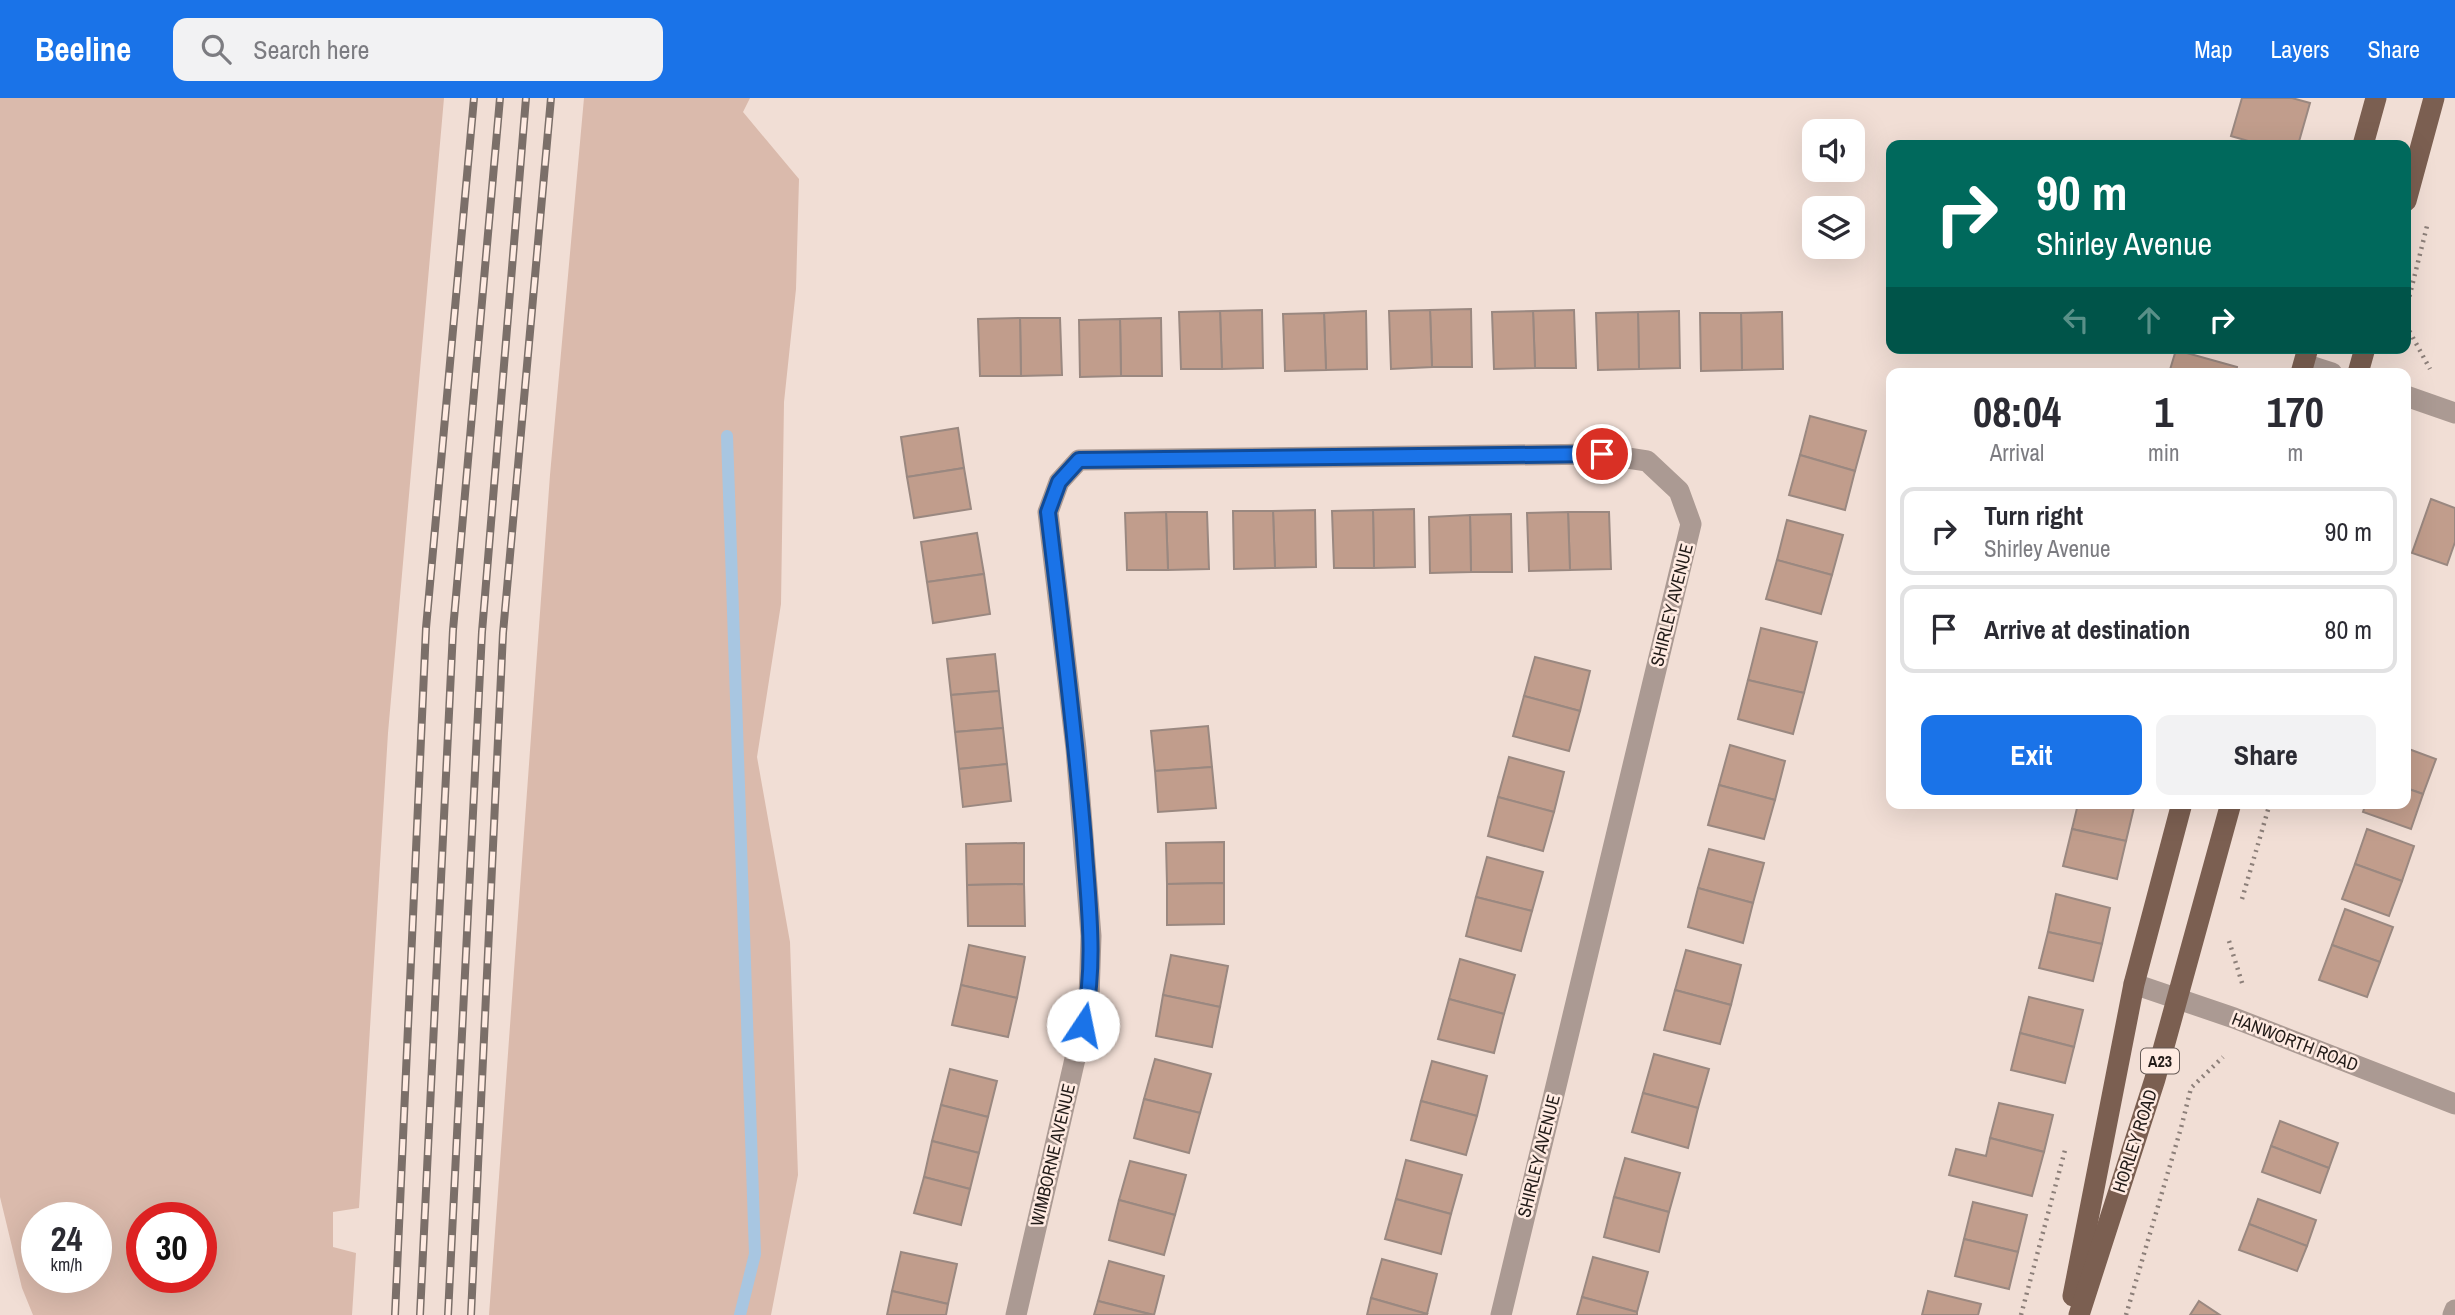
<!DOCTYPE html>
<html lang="en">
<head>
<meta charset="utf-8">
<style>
	body { margin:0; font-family:"Archivo Narrow",sans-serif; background:#f2f2f3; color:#2b2b33; height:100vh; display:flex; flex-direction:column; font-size:26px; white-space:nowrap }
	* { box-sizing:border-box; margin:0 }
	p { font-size:23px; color:#7c7c81 }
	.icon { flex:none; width:38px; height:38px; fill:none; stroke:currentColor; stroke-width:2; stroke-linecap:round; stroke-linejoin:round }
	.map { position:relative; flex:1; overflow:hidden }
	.sheet { position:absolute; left:1886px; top:270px; width:525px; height:441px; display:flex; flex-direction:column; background:#fff; border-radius:14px; box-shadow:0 7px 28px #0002 }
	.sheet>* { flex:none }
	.guide { position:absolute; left:1886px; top:42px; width:525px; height:214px; border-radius:14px; box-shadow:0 7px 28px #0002; background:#00695c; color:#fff; overflow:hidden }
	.fabs { position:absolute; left:1802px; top:21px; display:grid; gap:14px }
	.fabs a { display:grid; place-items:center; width:63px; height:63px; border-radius:14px; background:#fff; box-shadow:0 7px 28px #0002; font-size:35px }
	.speed { position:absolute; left:21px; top:1104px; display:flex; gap:14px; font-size:35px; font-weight:700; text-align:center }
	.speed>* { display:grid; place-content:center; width:91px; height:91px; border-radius:50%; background:#fff; box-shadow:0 7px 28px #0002; line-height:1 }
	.speed small { font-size:18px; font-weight:400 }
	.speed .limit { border:10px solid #d22; background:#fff; color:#111 }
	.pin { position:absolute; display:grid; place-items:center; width:60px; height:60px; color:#fff; margin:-30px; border:4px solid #fff; border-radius:50%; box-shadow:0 2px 7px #0007 }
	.me { position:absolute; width:77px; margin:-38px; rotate:11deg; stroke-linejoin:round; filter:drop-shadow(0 0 5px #0008) }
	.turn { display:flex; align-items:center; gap:24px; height:147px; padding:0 35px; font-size:32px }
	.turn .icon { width:91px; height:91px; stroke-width:2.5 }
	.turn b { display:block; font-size:49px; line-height:60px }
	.lanes { display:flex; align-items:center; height:66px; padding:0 35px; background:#0003; justify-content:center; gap:35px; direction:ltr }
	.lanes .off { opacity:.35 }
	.eta { display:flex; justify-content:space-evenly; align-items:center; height:119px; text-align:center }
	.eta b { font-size:42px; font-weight:800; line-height:49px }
	.cta { display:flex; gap:14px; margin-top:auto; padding:14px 35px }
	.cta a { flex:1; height:80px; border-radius:14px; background:#1a73e8; color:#fff; font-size:28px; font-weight:800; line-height:80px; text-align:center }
	.cta a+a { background:#f2f2f3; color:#2b2b33 }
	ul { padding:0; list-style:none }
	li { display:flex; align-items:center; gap:21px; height:88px; margin:0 14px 10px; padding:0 21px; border:4px solid #e1e1e2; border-radius:14px }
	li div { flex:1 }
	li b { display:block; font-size:26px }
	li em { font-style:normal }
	header { display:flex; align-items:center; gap:42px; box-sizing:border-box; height:98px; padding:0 35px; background:#1a73e8; color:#fff }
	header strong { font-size:33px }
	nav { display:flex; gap:38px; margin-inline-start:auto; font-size:24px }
	.search { width:490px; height:63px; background:#f2f2f3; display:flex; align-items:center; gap:18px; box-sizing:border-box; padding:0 24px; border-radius:14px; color:#7c7c81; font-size:26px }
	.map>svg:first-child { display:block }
	.green { fill:#dabaac; fill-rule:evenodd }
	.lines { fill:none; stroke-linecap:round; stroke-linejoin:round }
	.stream { stroke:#a8c6e1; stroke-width:12 }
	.building { fill:#c19d8c; stroke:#9a8880; stroke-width:2 }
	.path { stroke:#8c7f79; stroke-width:4.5; stroke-dasharray:2 5; stroke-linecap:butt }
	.minor { stroke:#ab9a93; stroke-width:21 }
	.major { stroke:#7b5f51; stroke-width:21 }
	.rail-casing { stroke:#7b6f69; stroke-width:8 }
	.rail { stroke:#ffebe2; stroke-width:5; stroke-dasharray:16; stroke-linecap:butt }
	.route-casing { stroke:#114b97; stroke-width:18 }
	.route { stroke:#1a73e8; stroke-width:12 }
	.labels { text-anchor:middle; stroke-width:5; stroke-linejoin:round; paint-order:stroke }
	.shield { fill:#ffebe2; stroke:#645955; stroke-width:2 }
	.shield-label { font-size:16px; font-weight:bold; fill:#221b18 }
	.street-label { font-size:18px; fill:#221b18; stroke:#ffebe2 }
</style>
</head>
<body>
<header>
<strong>Beeline</strong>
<div class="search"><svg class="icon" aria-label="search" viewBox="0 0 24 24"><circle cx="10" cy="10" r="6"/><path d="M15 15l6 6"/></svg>Search here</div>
<nav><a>Map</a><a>Layers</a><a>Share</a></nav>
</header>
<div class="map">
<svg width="2455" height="1217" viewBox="0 0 2455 1217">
	<rect width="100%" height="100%" fill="#f1ded5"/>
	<g class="green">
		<path d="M0,0H444L388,635L359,1110L333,1114V1149L356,1155L352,1217H33L22,1190L0,1099ZM96,1120V1180H37V1120ZM201,1120V1180H142V1120Z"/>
		<path d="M584,0H750L743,14L799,81L796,191L784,304L781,506L757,659L790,844L798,1077L771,1217H489L550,377Z"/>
	</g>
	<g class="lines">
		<path class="stream" d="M727,338L755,1156L740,1217"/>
	</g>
	<g class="building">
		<path d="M2242,0H2292L2310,5L2298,47H2262L2231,38Z"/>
		<path d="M1471,211L1472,269H1432L1430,212Z"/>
		<path d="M1262,212L1263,270L1222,271L1220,213Z"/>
		<path d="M1430,212L1432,269L1391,271L1389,213Z"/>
		<path d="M1574,212L1576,270H1535L1533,213Z"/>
		<path d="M1220,213L1222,271H1181L1179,214Z"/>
		<path d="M1366,213L1367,271L1326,272L1324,215Z"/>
		<path d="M1533,213L1535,270L1494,271L1492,214Z"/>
		<path d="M1679,213L1680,270L1639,271L1638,214Z"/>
		<path d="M1638,214L1639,271L1598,272L1596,215Z"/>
		<path d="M1782,214L1783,271L1742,272L1741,215Z"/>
		<path d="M1324,215L1326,272L1285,273L1283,216Z"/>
		<path d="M1700,215H1741L1742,272L1701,273Z"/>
		<path d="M1020,220H1060L1062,277L1021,278Z"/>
		<path d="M1020,220L1021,278H980L978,221Z"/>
		<path d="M1161,220L1162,278H1121L1120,221Z"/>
		<path d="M1120,221L1121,278L1080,279L1079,222Z"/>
		<path d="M2176,252L2237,269L2236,275H2169Z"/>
		<path d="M1810,318L1866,333L1855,373L1800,357Z"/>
		<path d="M958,330L964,370L907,379L901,339Z"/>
		<path d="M1800,357L1855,373L1845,412L1789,397Z"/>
		<path d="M964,370L971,411L914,420L907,379Z"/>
		<path d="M2431,401L2455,410V444L2447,467L2412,455Z"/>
		<path d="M1414,411L1415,469L1374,470L1373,412Z"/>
		<path d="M1315,412L1316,469L1275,470L1273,413Z"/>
		<path d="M1373,412L1374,470H1334L1332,413Z"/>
		<path d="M1233,413H1273L1275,470L1234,471Z"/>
		<path d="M1166,414H1207L1209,471L1168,472Z"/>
		<path d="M1166,414L1168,472H1127L1125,415Z"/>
		<path d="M1568,414H1609L1611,471L1570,472Z"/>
		<path d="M1568,414L1570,472L1529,473L1527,415Z"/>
		<path d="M1511,416L1512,474H1471L1470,417Z"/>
		<path d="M1470,417L1471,474L1430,475L1429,419Z"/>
		<path d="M1787,422L1843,437L1832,477L1777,462Z"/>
		<path d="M977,435L984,476L927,484L921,444Z"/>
		<path d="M1777,462L1832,477L1821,516L1766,501Z"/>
		<path d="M984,476L990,516L933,525L927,484Z"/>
		<path d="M1761,530L1817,544L1804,595L1748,582Z"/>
		<path d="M995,556L999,593L951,597L947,561Z"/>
		<path d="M1535,559L1590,573L1580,613L1524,598Z"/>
		<path d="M1748,582L1804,595L1793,636L1738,621Z"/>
		<path d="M999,593L1003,630L955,634L951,597Z"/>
		<path d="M1524,598L1580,613L1569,653L1513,638Z"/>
		<path d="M1208,628L1212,669L1155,673L1151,633Z"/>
		<path d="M1003,630L1007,666L959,671L955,634Z"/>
		<path d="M1730,647L1785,663L1775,702L1719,687Z"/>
		<path d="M2406,650L2436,661L2423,696L2406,690Z"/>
		<path d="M1509,659L1564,674L1554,714L1498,699Z"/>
		<path d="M1007,666L1011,703L963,709L959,671Z"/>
		<path d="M1212,669L1216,710L1158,714L1155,673Z"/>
		<path d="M1719,687L1775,702L1764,741L1708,727Z"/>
		<path d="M2406,690L2423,696L2411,731L2363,714L2366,705H2406Z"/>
		<path d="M1498,699L1554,714L1543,753L1488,738Z"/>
		<path d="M2058,705H2135L2126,743L2072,731L2077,710Z"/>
		<path d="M2072,731L2126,743L2117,781L2063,768Z"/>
		<path d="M2367,731L2414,748L2402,783L2355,766Z"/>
		<path d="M1224,744V785L1167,786L1166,745Z"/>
		<path d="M1024,745V786L967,787L966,746Z"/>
		<path d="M1709,751L1764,765L1753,805L1698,790Z"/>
		<path d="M1487,759L1543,774L1532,813L1476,799Z"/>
		<path d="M2355,766L2402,783L2389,818L2342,801Z"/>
		<path d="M1224,785V826L1167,827V786Z"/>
		<path d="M1024,786L1025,828H968L967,787Z"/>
		<path d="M1698,790L1753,805L1743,845L1688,829Z"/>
		<path d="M2056,796L2110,810L2102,846L2048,834Z"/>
		<path d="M1476,799L1532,813L1521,853L1466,838Z"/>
		<path d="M2345,811L2393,829L2380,864L2332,847Z"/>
		<path d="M2048,834L2102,846L2093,883L2039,870Z"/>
		<path d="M969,847L1025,859L1017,900L961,887Z"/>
		<path d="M2332,847L2380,864L2367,899L2319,882Z"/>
		<path d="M1686,852L1741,867L1731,907L1675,892Z"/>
		<path d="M1171,857L1228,868L1220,909L1163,897Z"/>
		<path d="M1460,861L1515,877L1504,916L1449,901Z"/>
		<path d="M961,887L1017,900L1008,939L952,927Z"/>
		<path d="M1675,892L1731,907L1720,946L1664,932Z"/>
		<path d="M1163,897L1220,909L1212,949L1156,938Z"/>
		<path d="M2029,899L2083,912L2074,949L2020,935Z"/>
		<path d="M1449,901L1504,916L1494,955L1438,941Z"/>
		<path d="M2020,935L2074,949L2065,985L2011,972Z"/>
		<path d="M1654,956L1709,971L1698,1010L1643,995Z"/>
		<path d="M1155,961L1211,976L1200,1015L1144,1001Z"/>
		<path d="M1432,963L1487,978L1477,1018L1421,1003Z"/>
		<path d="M950,971L997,983L988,1019L941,1007Z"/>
		<path d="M1643,995L1698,1010L1688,1050L1632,1034Z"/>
		<path d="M1144,1001L1200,1015L1189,1055L1134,1040Z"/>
		<path d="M1421,1003L1477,1018L1466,1057L1411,1042Z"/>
		<path d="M1999,1005L2053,1017L2044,1054L1990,1040Z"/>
		<path d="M941,1007L988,1019L979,1055L932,1043Z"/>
		<path d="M2280,1023L2338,1045L2329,1070L2271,1048Z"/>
		<path d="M1990,1040L2044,1054L2032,1098L1949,1077L1956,1051L1986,1058Z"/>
		<path d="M932,1043L979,1055L970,1091L924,1079Z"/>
		<path d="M2271,1048L2329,1070L2320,1095L2262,1074Z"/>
		<path d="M1625,1060L1680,1075L1669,1114L1614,1099Z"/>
		<path d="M1406,1062L1462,1077L1451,1116L1396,1101Z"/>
		<path d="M1130,1063L1186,1077L1175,1117L1119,1102Z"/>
		<path d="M924,1079L970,1091L961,1127L914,1115Z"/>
		<path d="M1614,1099L1669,1114L1659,1154L1604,1139Z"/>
		<path d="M1396,1101L1451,1116L1441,1156L1385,1141Z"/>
		<path d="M2258,1101L2316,1122L2307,1148L2249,1126Z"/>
		<path d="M1119,1102L1175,1117L1164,1157L1109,1142Z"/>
		<path d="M1973,1104L2027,1117L2018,1154L1964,1141Z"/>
		<path d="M2249,1126L2307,1148L2297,1173L2239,1152Z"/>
		<path d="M1964,1141L2018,1154L2009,1191L1955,1178Z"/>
		<path d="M901,1154L957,1166L948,1206L892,1193Z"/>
		<path d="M1593,1159L1648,1174L1637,1214L1582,1199Z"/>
		<path d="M1382,1161L1437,1176L1427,1216L1371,1200Z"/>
		<path d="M1109,1163L1164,1178L1154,1217L1098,1203Z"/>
		<path d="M892,1193L948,1206L946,1217H887Z"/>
		<path d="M1928,1193L1981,1206L1978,1217H1922Z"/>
		<path d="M1582,1199L1637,1214V1217H1577Z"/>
		<path d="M1371,1200L1427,1216L1426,1217H1367Z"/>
		<path d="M1098,1203L1153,1217H1094Z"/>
		<path d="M2199,1203L2220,1217H2190Z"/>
	</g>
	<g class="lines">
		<g class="path">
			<path d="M2406,212L2427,128"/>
			<path d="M2406,227L2430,271"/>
			<path d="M2242,801L2270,705"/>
			<path d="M2229,843L2243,888"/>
			<path d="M2021,1217L2065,1052"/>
			<path d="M2126,1217L2181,1030L2191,990L2223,959"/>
		</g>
		<g class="minor">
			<path d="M2304,266L2332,275"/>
			<path d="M2406,298L2455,315"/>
			<path d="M2134,886L2234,920L2455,1006"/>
			<path d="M1016,1217L1089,900L1091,838L1076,651L1048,414L1059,384L1079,362L1602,356L1647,363L1679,393L1691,426L1501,1217"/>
			<path d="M2453,1217L2455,1212"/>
		</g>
		<g class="major">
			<path d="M2363,47L2376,0"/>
			<path d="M2406,103L2434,0"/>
			<path d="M2301,275L2308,250"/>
			<path d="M2358,275L2365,250"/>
			<path d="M2073,1198L2134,886L2182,705"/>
			<path d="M2079,1217L2155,981L2231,705"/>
		</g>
		<defs>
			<g id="rail">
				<path d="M395,1217L426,530L474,0"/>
				<path d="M420,1217L453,532L500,0"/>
				<path d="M448,1217L482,534L526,0"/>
				<path d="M471,1217L503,535L551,0"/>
			</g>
		</defs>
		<use href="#rail" class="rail-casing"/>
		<use href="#rail" class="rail"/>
	</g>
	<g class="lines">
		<defs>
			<path id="route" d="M1083,927C1097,866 1088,803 1084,742C1075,632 1061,523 1048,414L1059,384L1079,362L1602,356"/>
		</defs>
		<use href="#route" class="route-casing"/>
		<use href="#route" class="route"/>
	</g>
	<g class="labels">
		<rect class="shield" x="2141" y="950.5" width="38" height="25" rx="5"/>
		<g class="shield-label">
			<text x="2160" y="969">A23</text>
		</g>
		<g class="street-label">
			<text transform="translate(1672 507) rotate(-76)" y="6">SHIRLEY AVENUE</text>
			<text transform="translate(2295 944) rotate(21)" y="6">HANWORTH ROAD</text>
			<text transform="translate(2135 1043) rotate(-72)" y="6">HORLEY ROAD</text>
			<text transform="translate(1053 1057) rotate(-77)" y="6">WIMBORNE AVENUE</text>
			<text transform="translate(1539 1058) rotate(-76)" y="6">SHIRLEY AVENUE</text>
		</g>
	</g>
</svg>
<div class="fabs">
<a><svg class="icon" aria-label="sound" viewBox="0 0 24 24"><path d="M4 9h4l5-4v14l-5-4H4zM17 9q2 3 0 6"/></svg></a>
<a><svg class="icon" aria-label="layers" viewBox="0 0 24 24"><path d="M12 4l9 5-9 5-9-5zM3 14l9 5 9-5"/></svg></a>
</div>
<div class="speed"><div>24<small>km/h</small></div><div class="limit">30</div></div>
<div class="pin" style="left:1602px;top:356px;background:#d93025"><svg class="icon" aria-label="arrive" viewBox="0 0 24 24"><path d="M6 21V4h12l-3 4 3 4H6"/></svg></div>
<svg class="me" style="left:1083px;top:927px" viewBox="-20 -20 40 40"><circle r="19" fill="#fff"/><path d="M0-13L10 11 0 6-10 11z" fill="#1a73e8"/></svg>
<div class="guide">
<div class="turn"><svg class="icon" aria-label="right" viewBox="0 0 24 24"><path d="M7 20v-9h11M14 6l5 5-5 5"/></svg><div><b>90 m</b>Shirley Avenue</div></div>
<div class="lanes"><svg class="icon off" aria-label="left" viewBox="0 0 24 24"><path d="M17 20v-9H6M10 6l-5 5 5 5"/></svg><svg class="icon off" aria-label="ahead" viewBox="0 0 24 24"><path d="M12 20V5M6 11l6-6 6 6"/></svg><svg class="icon" aria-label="right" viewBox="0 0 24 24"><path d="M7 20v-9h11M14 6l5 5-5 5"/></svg></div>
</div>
<section class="sheet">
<div class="eta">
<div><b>08:04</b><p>Arrival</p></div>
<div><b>1</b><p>min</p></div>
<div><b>170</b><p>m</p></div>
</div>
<ul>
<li><svg class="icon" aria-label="right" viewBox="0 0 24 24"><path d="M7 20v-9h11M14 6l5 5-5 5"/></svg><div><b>Turn right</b><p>Shirley Avenue</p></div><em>90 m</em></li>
<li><svg class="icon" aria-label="arrive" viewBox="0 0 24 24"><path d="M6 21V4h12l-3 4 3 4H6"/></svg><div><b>Arrive at destination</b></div><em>80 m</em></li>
</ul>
<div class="cta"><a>Exit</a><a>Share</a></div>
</section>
</div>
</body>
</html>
